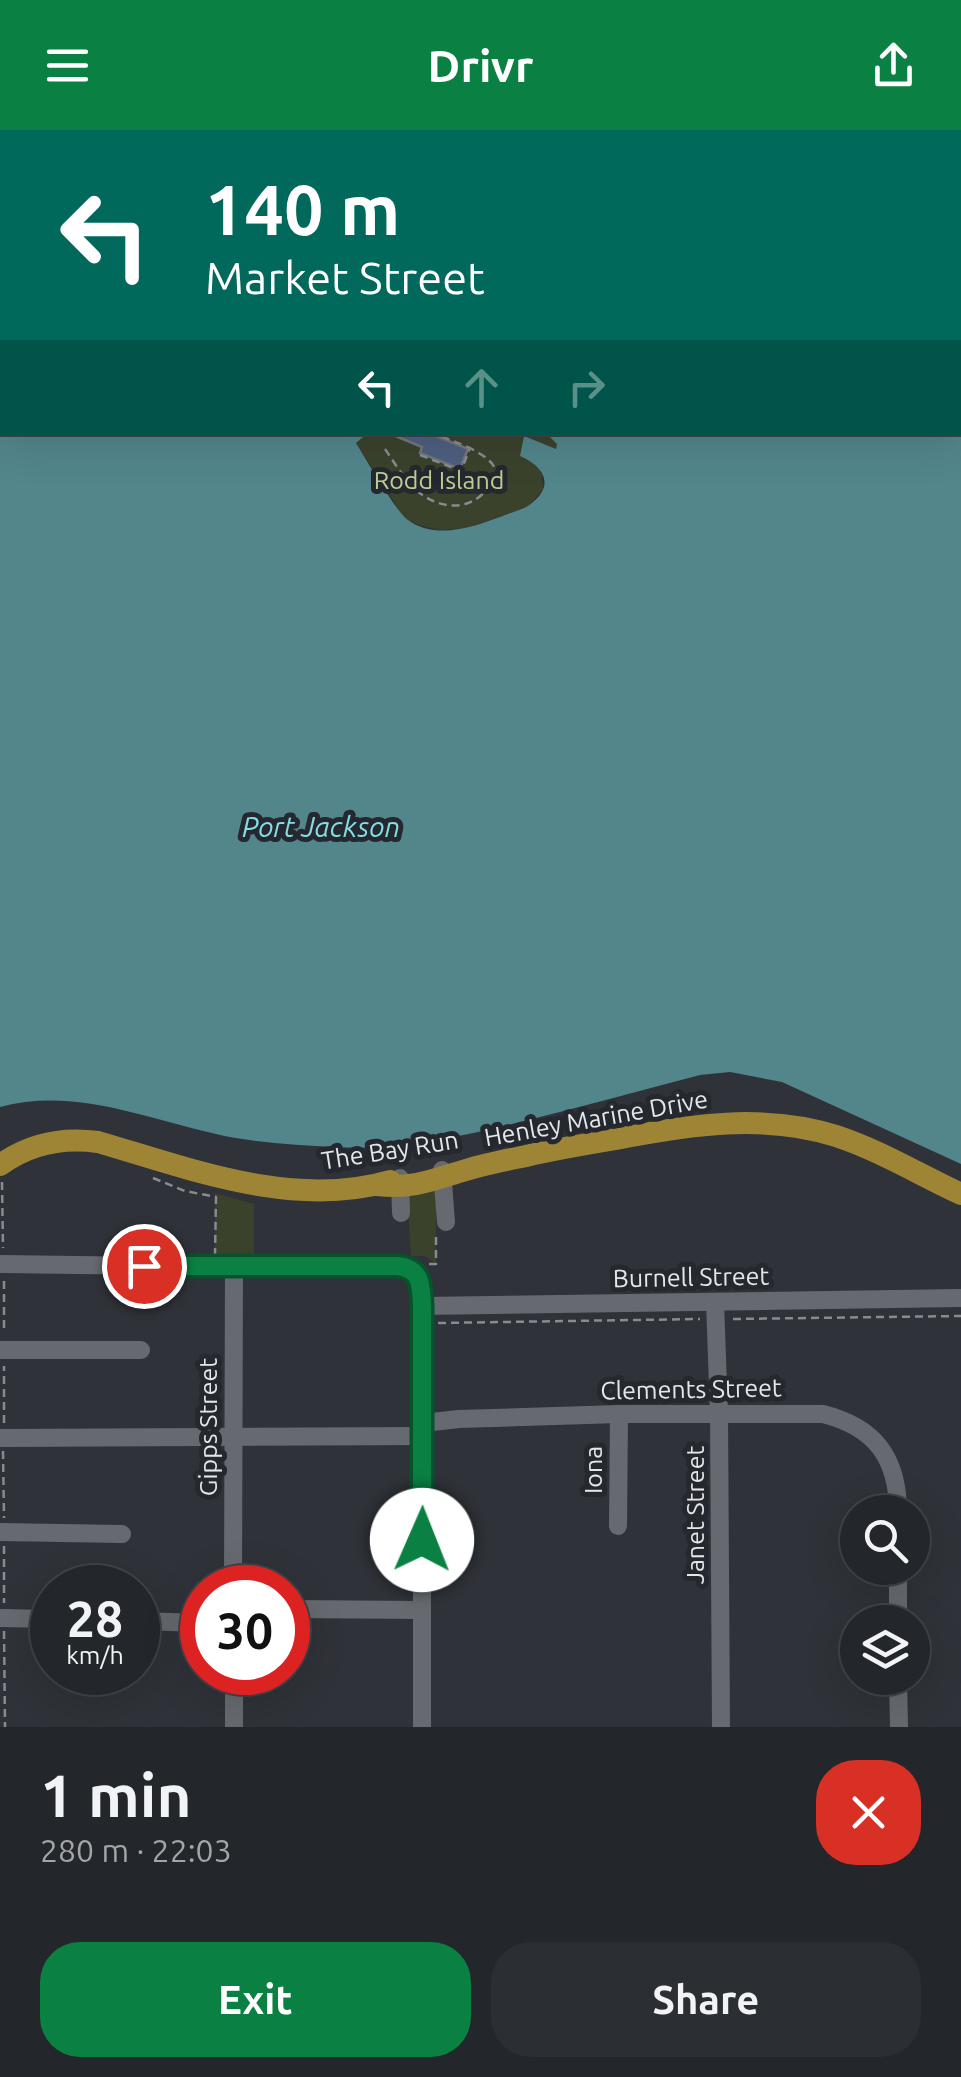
<!DOCTYPE html>
<html lang="en">
<head>
<meta charset="utf-8">
<style>
	body { margin:0; font-family:Ubuntu,sans-serif; background:#2b2e32; color:#f1f3f6; height:100vh; display:flex; flex-direction:column; font-size:38px; white-space:nowrap }
	* { box-sizing:border-box; margin:0 }
	p { font-size:32px; color:#a3a5a8 }
	.icon { flex:none; width:55px; height:55px; fill:none; stroke:currentColor; stroke-width:2; stroke-linecap:round; stroke-linejoin:round }
	.map { position:relative; height:1597px; overflow:hidden }
	.panel { display:flex; flex-direction:column; background:#23262a; flex:1 }
	.panel>* { flex:none }
	.banner { position:absolute; left:0px; top:0px; width:962px; height:305px; box-shadow:0 10px 40px #0002,0 0 0 2px #404347; background:#00695c; color:#fff; overflow:hidden }
	.fabs { position:absolute; left:840px; top:1365px; display:grid; gap:20px }
	.fabs a { display:grid; place-items:center; width:90px; height:90px; border-radius:50%; background:#23262a; box-shadow:0 10px 40px #0002,0 0 0 2px #404347; font-size:50px }
	.speed { position:absolute; left:30px; top:1435px; display:flex; gap:20px; font-size:50px; font-weight:700; text-align:center }
	.speed>* { display:grid; place-content:center; width:130px; height:130px; border-radius:50%; background:#23262a; box-shadow:0 10px 40px #0002,0 0 0 2px #404347; line-height:1 }
	.speed small { font-size:25px; font-weight:400 }
	.speed .limit { border:15px solid #d22; background:#fff; color:#111 }
	.pin { position:absolute; display:grid; place-items:center; width:85px; height:85px; color:#fff; margin:-42px; border:5px solid #fff; border-radius:50%; box-shadow:0 2px 10px #0007 }
	.me { position:absolute; width:110px; margin:-55px; rotate:1deg; stroke-linejoin:round; filter:drop-shadow(0 0 8px #0008) }
	.turn { display:flex; align-items:center; gap:35px; height:210px; padding:0 40px; font-size:45px }
	.turn .icon { width:130px; height:130px; stroke-width:2.5 }
	.turn b { display:block; font-size:70px; line-height:85px }
	.lanes { display:flex; align-items:center; height:95px; padding:0 40px; background:#0003; justify-content:center; gap:50px; direction:ltr }
	.lanes .off { opacity:.35 }
	.round { display:grid; place-items:center; flex:none; width:105px; height:105px; border-radius:40px; background:#2b2e32 }
	.head { display:flex; align-items:center; justify-content:space-between; height:170px; padding:0 40px }
	h1 { font-size:60px; font-weight:700; line-height:75px }
	.button { display:flex; gap:20px; margin-top:auto; padding:20px 40px }
	.button a { flex:1; height:115px; border-radius:40px; background:#0b8043; color:#fff; font-size:40px; font-weight:700; line-height:115px; text-align:center }
	.button a+a { background:#2b2e32; color:#f1f3f6 }
	header { display:flex; justify-content:space-between; align-items:center; height:130px; padding:0 40px; background:#0b8043; color:#fff; font-size:45px; font-weight:700 }
	.map>svg:first-child { display:block }
	.green { fill:#3b422c }
	.water { fill:#52868b; fill-rule:evenodd }
	.building { fill:#4e5f7f; stroke:#73767d; stroke-width:2.5 }
	.lines { fill:none; stroke-linecap:round; stroke-linejoin:round }
	.path { stroke:#888b90; stroke-width:2.5; stroke-dasharray:8 5; stroke-linecap:butt }
	.minor { stroke:#666a70; stroke-width:18 }
	.major { stroke:#9e8536; stroke-width:22 }
	.route-casing { stroke:#07532c; stroke-width:25 }
	.route { stroke:#0b8043; stroke-width:18 }
	.labels { text-anchor:middle; stroke-width:10; stroke-linejoin:round; paint-order:stroke }
	.park-label { font-size:25px; fill:#bacf91; stroke:#25282e }
	.street-label { font-size:25px; fill:#e4e7ea; stroke:#25282e }
	.water-label { font-size:28px; font-style:italic; fill:#84dce6; stroke:#25282e }
</style>
</head>
<body>
<header><svg class="icon" aria-label="menu" viewBox="0 0 24 24"><path d="M4 6h16M4 12h16M4 18h16"/></svg>Drivr<svg class="icon" aria-label="share" viewBox="0 0 24 24"><path d="M12 15V3M7 8l5-5 5 5M5 13v7h14v-7"/></svg></header>
<div class="map">
<svg width="961" height="1597" viewBox="0 0 961 1597">
	<rect width="100%" height="100%" fill="#2f3238"/>
	<g class="green">
		<path d="M546,302L557,314L556,319L525,307L520,326C537,333 544,340 543,360L527,377L467,398L439,400L419,395L405,389L356,313L363,307L364,303Z"/>
		<path d="M436,1054V1133L424,1126H411L407,1066Z"/>
		<path d="M215,1063L254,1074V1126H215Z"/>
	</g>
	<path class="water" d="M0,0H961V1034L782,952L730,942L700,945C638,961 577,978 516,993C457,1007 397,1021 336,1017C297,1015 254,1013 216,1004C144,988 74,957 0,977ZM2,2H960V302L546,303L557,314L556,319L524,306L520,326C541,335 556,353 533,372C526,379 515,381 505,385C476,396 437,411 408,390C396,382 366,329 356,313L363,307L364,303L2,302Z"/>
	<path class="building" d="M386,302H427L468,319L460,339L420,323L422,317Z"/>
	<g class="lines">
		<g class="path">
			<path d="M385,319C394,332 402,346 413,357C434,378 467,385 488,358C492,353 497,344 494,337C491,329 477,322 470,318"/>
			<path d="M420,325L461,341L470,318L431,302"/>
			<path d="M153,1048L185,1061L216,1067L215,1124"/>
			<path d="M2,1052L3,1118"/>
			<path d="M429,1134H436V1104"/>
			<path d="M4,1151V1203"/>
			<path d="M733,1189L961,1186"/>
			<path d="M438,1193L700,1189"/>
			<path d="M4,1293V1236"/>
			<path d="M3,1321L4,1388"/>
			<path d="M4,1416V1473"/>
			<path d="M4,1501L5,1597"/>
		</g>
		<g class="minor">
			<path d="M442,1040L446,1092"/>
			<path d="M400,1048L401,1083"/>
			<path d="M0,1134L234,1137L398,1136C422,1139 421,1156 422,1176V1597"/>
			<path d="M715,1172L719,1283L721,1597"/>
			<path d="M422,1176L961,1168"/>
			<path d="M0,1220H141"/>
			<path d="M423,1293L459,1289L619,1284H823C875,1297 898,1328 898,1382"/>
			<path d="M0,1308L423,1306"/>
			<path d="M618,1396L619,1284"/>
			<path d="M0,1402L122,1404"/>
			<path d="M898,1438V1492"/>
			<path d="M233,1458L234,1137"/>
			<path d="M288,1479L421,1480"/>
			<path d="M0,1488L52,1489"/>
			<path d="M138,1491L202,1493"/>
			<path d="M234,1542V1597"/>
			<path d="M898,1548L899,1597"/>
		</g>
		<g class="major">
			<path d="M0,1035C29,1014 63,1007 98,1012C191,1039 293,1079 390,1051"/>
			<path d="M377,1055C414,1059 432,1050 466,1040C485,1034 506,1030 526,1026C556,1019 586,1014 616,1009C689,995 764,983 836,1006C879,1020 920,1045 961,1064"/>
		</g>
	</g>
	<g class="lines">
		<defs>
			<path id="route" d="M144,1136H398C422,1139 421,1156 422,1176V1410"/>
		</defs>
		<use href="#route" class="route-casing"/>
		<use href="#route" class="route"/>
	</g>
	<g class="labels">
		<g class="park-label">
			<text x="439" y="359">Rodd Island</text>
		</g>
		<g class="street-label">
			<text transform="translate(596 988) rotate(-10)" y="9">Henley Marine Drive</text>
			<text transform="translate(390 1020) rotate(-9)" y="9">The Bay Run</text>
			<text transform="translate(691 1147) rotate(-1)" y="9">Burnell Street</text>
			<text transform="translate(691 1259) rotate(-1)" y="9">Clements Street</text>
			<text transform="translate(208 1297) rotate(-90)" y="9">Gipps Street</text>
			<text transform="translate(593 1340) rotate(-90)" y="9">Iona</text>
			<text transform="translate(695 1385) rotate(-90)" y="9">Janet Street</text>
		</g>
		<g class="water-label">
			<text x="321" y="707">Port Jackson</text>
		</g>
	</g>
</svg>
<div class="fabs">
<a><svg class="icon" aria-label="search" viewBox="0 0 24 24"><circle cx="10" cy="10" r="6"/><path d="M15 15l6 6"/></svg></a>
<a><svg class="icon" aria-label="layers" viewBox="0 0 24 24"><path d="M12 4l9 5-9 5-9-5zM3 14l9 5 9-5"/></svg></a>
</div>
<div class="speed"><div>28<small>km/h</small></div><div class="limit">30</div></div>
<div class="pin" style="left:144px;top:1136px;background:#d93025"><svg class="icon" aria-label="arrive" viewBox="0 0 24 24"><path d="M6 21V4h12l-3 4 3 4H6"/></svg></div>
<svg class="me" style="left:422px;top:1410px" viewBox="-20 -20 40 40"><circle r="19" fill="#fff"/><path d="M0-13L10 11 0 6-10 11z" fill="#0b8043"/></svg>
<div class="banner">
<div class="turn"><svg class="icon" aria-label="left" viewBox="0 0 24 24"><path d="M17 20v-9H6M10 6l-5 5 5 5"/></svg><div><b>140 m</b>Market Street</div></div>
<div class="lanes"><svg class="icon" aria-label="left" viewBox="0 0 24 24"><path d="M17 20v-9H6M10 6l-5 5 5 5"/></svg><svg class="icon off" aria-label="ahead" viewBox="0 0 24 24"><path d="M12 20V5M6 11l6-6 6 6"/></svg><svg class="icon off" aria-label="right" viewBox="0 0 24 24"><path d="M7 20v-9h11M14 6l5 5-5 5"/></svg></div>
</div>
</div>
<section class="panel">
<div class="head"><div><h1>1 min</h1><p>280 m · 22:03</p></div><a class="round" style="background:#d93025;color:#fff"><svg class="icon" aria-label="close" viewBox="0 0 24 24"><path d="M6 6l12 12M18 6L6 18"/></svg></a></div>
<div class="button"><a>Exit</a><a>Share</a></div>
</section>
</body>
</html>
